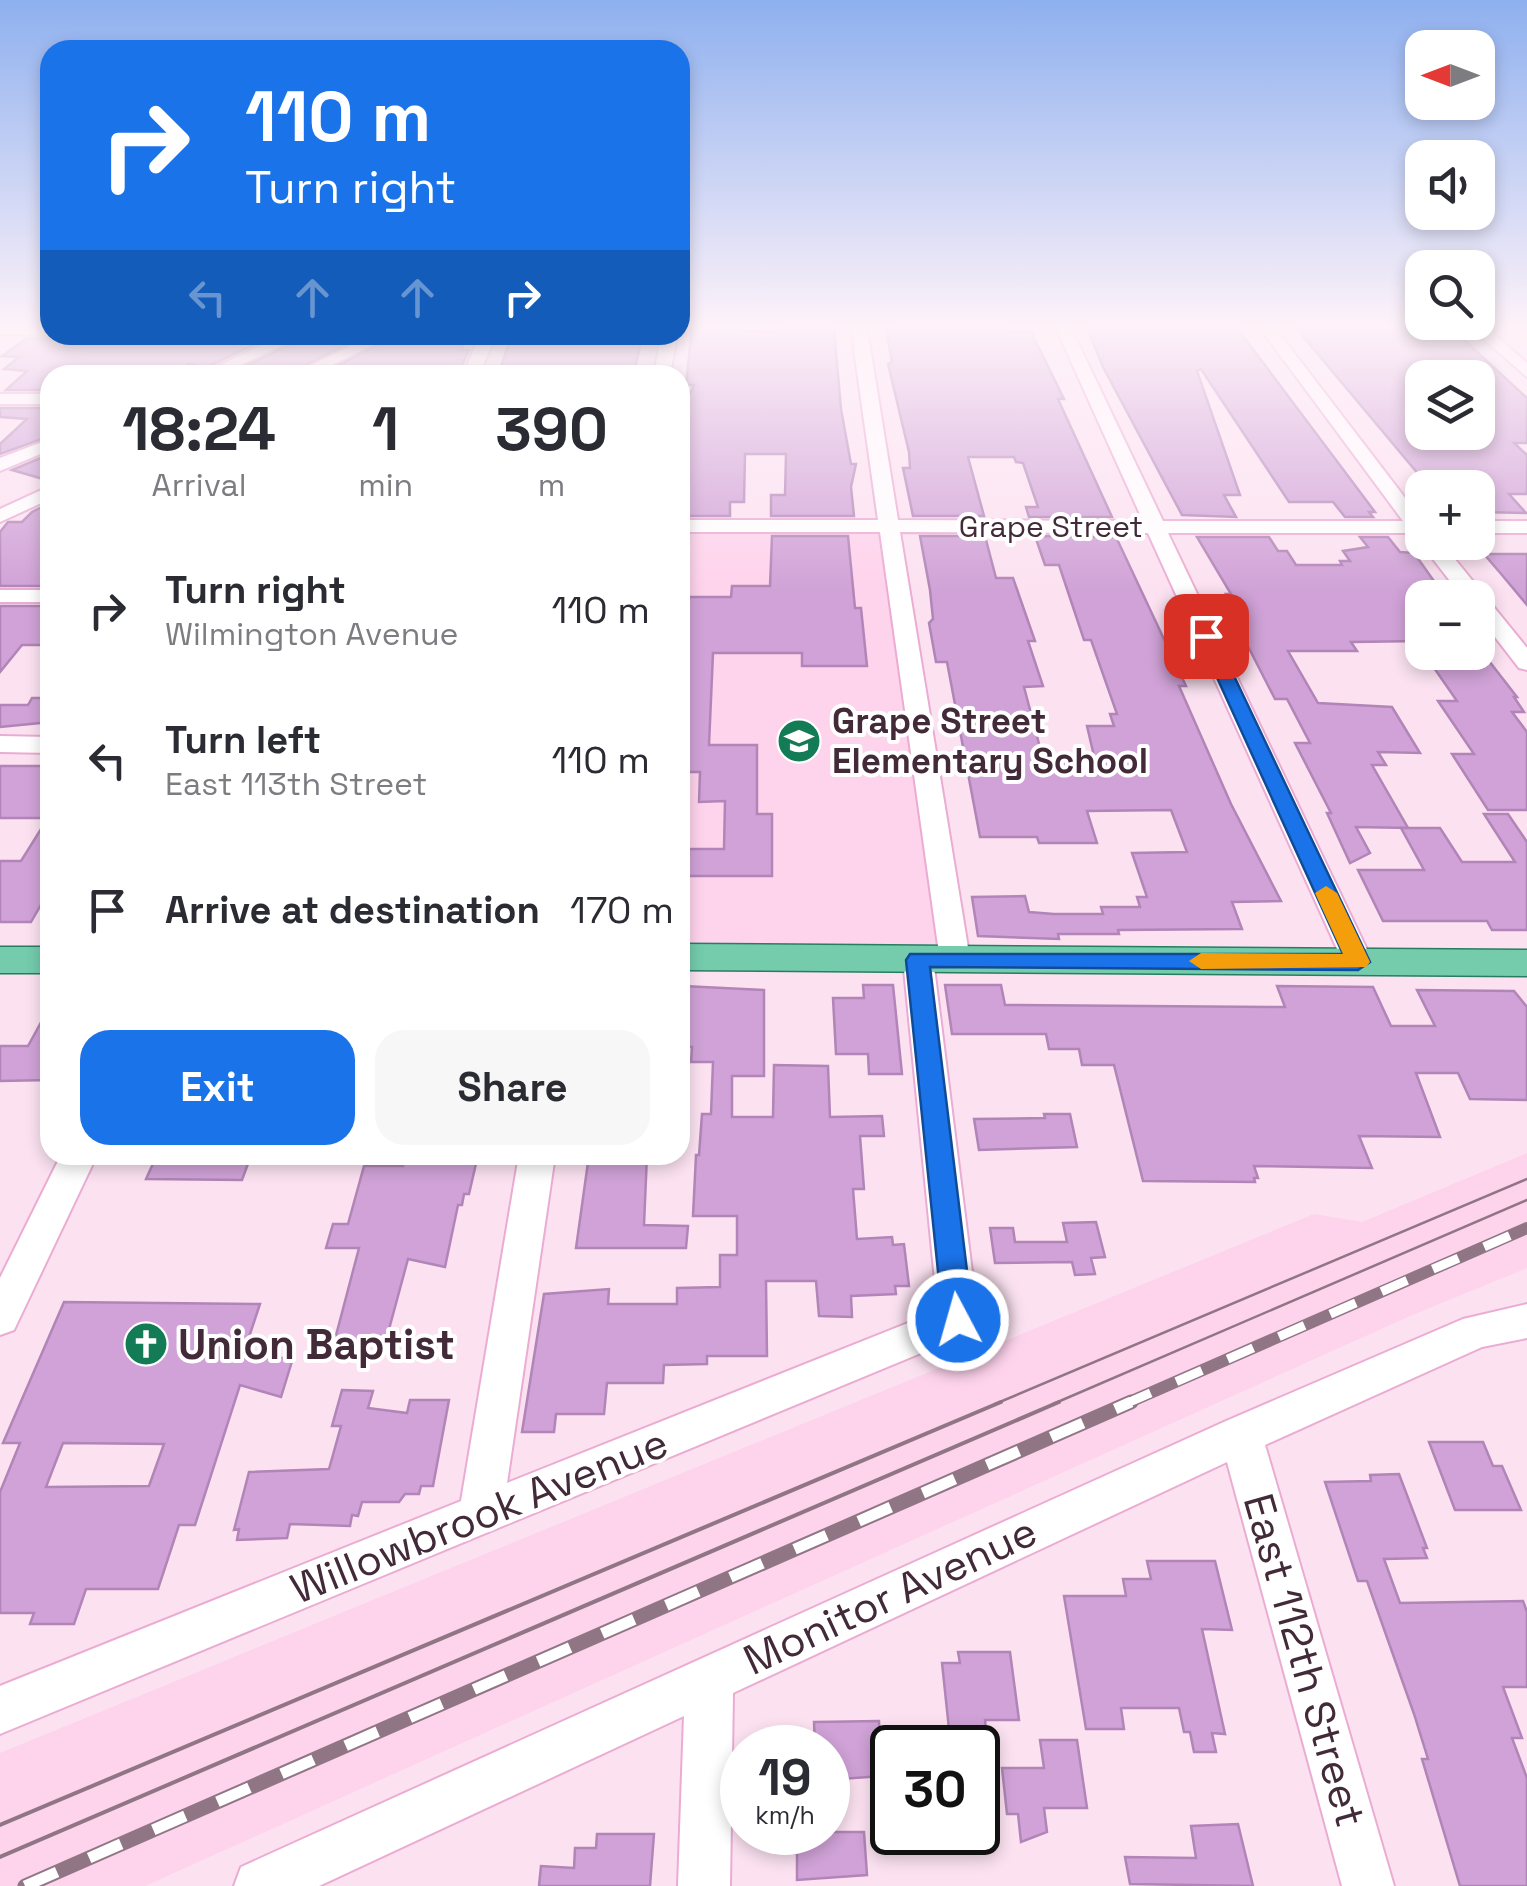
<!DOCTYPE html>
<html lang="en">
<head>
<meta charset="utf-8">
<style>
	body { margin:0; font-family:"Space Grotesk",sans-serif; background:#f7f7f7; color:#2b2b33; height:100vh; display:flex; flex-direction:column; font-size:38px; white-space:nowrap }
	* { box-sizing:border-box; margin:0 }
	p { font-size:32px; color:#7c7c81 }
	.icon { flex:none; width:55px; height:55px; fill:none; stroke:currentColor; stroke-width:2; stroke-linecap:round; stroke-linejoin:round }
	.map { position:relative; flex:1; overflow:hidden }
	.panel { position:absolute; left:40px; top:365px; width:650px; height:800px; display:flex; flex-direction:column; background:#fff; border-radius:30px; box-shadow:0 5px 15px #0003 }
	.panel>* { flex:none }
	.guide { position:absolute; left:40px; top:40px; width:650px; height:305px; border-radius:30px; box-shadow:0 5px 15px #0003; background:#1a73e8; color:#fff; overflow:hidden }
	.needle { width:65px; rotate:270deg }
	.fabs { position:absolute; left:1405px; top:30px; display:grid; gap:20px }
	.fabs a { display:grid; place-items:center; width:90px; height:90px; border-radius:20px; background:#fff; box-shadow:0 5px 15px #0003; font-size:50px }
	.speed { position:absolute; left:720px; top:1725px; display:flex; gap:20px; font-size:50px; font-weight:700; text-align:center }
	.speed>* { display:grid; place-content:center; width:130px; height:130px; border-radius:50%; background:#fff; box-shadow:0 5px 15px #0003; line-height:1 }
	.speed small { font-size:25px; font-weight:400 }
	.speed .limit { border:5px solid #111; border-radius:15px; background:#fff; color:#111 }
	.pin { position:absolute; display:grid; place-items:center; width:85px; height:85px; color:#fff; margin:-42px; border-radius:20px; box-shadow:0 5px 15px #0006 }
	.me { position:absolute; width:110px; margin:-55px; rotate:354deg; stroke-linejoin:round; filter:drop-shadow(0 0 8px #0008) }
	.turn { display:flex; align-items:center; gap:35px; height:210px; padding:0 40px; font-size:45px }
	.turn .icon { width:130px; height:130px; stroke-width:2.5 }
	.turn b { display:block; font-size:70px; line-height:85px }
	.lanes { display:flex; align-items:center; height:95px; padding:0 40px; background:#0003; justify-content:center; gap:50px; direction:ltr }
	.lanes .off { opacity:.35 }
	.eta { display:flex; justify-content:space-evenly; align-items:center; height:170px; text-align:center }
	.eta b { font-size:60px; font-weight:700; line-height:70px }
	.primary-button { display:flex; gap:20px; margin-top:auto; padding:20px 40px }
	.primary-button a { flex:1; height:115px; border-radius:30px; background:#1a73e8; color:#fff; font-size:40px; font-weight:700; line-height:115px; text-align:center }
	.primary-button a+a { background:#f7f7f7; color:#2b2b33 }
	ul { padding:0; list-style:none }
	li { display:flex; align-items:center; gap:30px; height:150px; padding:0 40px }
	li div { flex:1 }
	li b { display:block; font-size:38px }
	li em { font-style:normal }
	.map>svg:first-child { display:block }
	.built { fill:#fed3ec }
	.building { fill:#d0a2d7; stroke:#b185b7; stroke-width:2.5; fill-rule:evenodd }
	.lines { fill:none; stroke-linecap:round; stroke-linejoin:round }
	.minor-casing { stroke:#ebacd3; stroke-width:4 }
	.major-casing { stroke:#277d61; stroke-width:3 }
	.minor { fill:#fff; fill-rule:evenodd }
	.major { fill:#74ccad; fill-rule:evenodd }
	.tram-far1 { stroke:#907685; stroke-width:2.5 }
	.tram { stroke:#907685; stroke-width:4 }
	.rail-far1-casing { stroke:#907685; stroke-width:12 }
	.rail-casing { stroke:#907685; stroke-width:15 }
	.rail-far1 { stroke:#fff; stroke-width:9; stroke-dasharray:28; stroke-linecap:butt }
	.rail { stroke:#fff; stroke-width:11; stroke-dasharray:35; stroke-linecap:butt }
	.route { fill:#1a73e8; stroke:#114b97; stroke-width:2.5 }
	.slow { fill:#f59e0b }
	.labels { text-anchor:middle; stroke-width:8; stroke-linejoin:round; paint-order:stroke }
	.far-street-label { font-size:30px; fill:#432a39; stroke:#fff }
	.poi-label { font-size:35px; font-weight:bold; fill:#432a39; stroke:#fff; text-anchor:start }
	.near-poi-label { font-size:42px; font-weight:bold; fill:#432a39; stroke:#fff; text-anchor:start }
	.near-street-label { font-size:42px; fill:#432a39; stroke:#fff }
</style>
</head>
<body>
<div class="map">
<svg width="1527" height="1886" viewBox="0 0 1527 1886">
	<rect width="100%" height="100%" fill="#fce2f1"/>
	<g class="built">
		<path d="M680,527H886L949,956L680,954Z"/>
		<path d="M1527,1153V1268L1410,1316L145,1886H0V1753L1314,1214L1362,1222Z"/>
	</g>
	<g class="building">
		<path d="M692,328L771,332L784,328H834L841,409L851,464H856L851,487L854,516H771V495H785L786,454H745L744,502H730V516H680V441L684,407L694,385H686Z"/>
		<path d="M892,328H1007L1009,332H1031L1064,399H1058L1112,517H1029L1026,507H1038L1023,463L1016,462L1014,457H968L984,516H913L903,468H910L909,452L888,364L892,362L886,330Z"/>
		<path d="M1087,328H1237L1375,512H1369L1373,517H1345L1333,502H1289L1201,369L1197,371L1240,495H1224L1236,517L1182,515L1103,367Z"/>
		<path d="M1296,328H1451L1527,398V443H1514L1527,455V494H1509L1526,513L1478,512V488H1430ZM1422,369H1478V432H1422Z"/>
		<path d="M222,335H274L205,368L188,364L181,371L167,375H50V390H6L27,371L4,369L19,357L2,356L26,339Z"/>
		<path d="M307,335H364L288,375L231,374Z"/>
		<path d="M396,335H468L461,350H469L457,375H320Z"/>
		<path d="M532,335H617L642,337L635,368H613L612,374L499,373L510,339Z"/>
		<path d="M0,408H50V436L0,454V444L27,419L0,417Z"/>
		<path d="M50,454V481L12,470Z"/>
		<path d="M50,503V586H0V532L8,522H22L32,512Z"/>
		<path d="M772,536H848L855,608H861L867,666H802V653H713L709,745H757V814H772V876H680V849H724L725,801L699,802L700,772H680V597H731L732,586H770Z"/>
		<path d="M920,536H985L996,578H1013L1035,641H1028L1043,686L1024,687L1043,759L1094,756L1087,726H1114L1110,714H1117L1091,640H1084L1059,565H1045L1035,536L1116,537L1186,686H1179L1231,804L1281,901L1232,902L1242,929L1118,930L1119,934H1058L1059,939L978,936L972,897L1025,896L1029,912L1054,914H1103L1101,907H1140L1137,897H1147L1132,853L1187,852L1171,810L1087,811L1097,843H1039L1037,837H980L947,662H936L929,623L933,619L930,590Z"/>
		<path d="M1197,537H1269L1278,551H1287L1296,565H1342L1340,561H1350L1343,551L1368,547L1360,537H1388L1400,552L1414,553L1446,598H1422V641L1351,642L1357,651H1288L1318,703L1392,707L1420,753L1378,752L1386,765H1372L1408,828L1356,827L1370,853L1350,863L1327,813H1331L1295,743H1310L1287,699H1275L1234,619H1239L1226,594H1231Z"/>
		<path d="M1484,554H1527V605L1502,575Z"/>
		<path d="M0,606H50V636L42,645H22L0,672Z"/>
		<path d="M1423,652H1482L1517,697H1514L1524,712H1512L1527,732V810H1488L1452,754H1474L1438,701H1457Z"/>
		<path d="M32,698H50V722L0,727V705H28Z"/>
		<path d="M0,766H50V889L31,922H0V861H21L48,818H0Z"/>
		<path d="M1484,814H1508L1527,842V930H1492L1487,921H1383L1358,870H1424L1401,828H1440L1462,862H1515Z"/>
		<path d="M863,985H893L902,1074H869L868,1054H836L833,998H864Z"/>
		<path d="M945,985H1001L1005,1005L1285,1007L1277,986L1373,987L1391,1026H1435L1417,990L1514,991L1527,1007V1100L1470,1099L1458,1073H1416L1440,1137L1359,1136L1372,1168L1254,1166L1258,1178H1254L1255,1182L1143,1181L1114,1065H1082L1079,1049H1049L1046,1034H952Z"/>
		<path d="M683,986L764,990V1076H732V1117H773L774,1065L828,1066L830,1117L882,1116L884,1136H860L864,1189H853L857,1239L892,1237L893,1245L904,1244L909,1286H895L896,1294L851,1296L852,1317L819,1316L816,1281H766L767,1356H707V1364L664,1365L663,1383H607L604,1414H556L554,1432H522L544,1294L609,1289L608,1304H677V1288L720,1287V1255H737V1216H693L696,1155H699L702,1114H711L713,1062H691L692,1047H680V989Z"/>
		<path d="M50,1006V1080L0,1081V1046H28Z"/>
		<path d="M1044,1114H1070L1077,1147L979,1150L974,1119L1045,1118Z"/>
		<path d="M157,1155H215L229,1157L227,1161H249L242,1180L146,1179Z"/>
		<path d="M406,1155H478L469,1194H464L462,1205H458L445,1267L408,1259L385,1344L334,1343L359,1248H326L333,1224H348L364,1166H403Z"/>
		<path d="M589,1155H647L644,1225L688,1226L686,1248H576Z"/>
		<path d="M1096,1222L1105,1257L1091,1258L1095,1274L1075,1275L1072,1262L995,1263L990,1228H1013L1015,1242H1067L1063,1223Z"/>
		<path d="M64,1302L260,1304L242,1358H293L281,1397L240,1385L195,1525H179L158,1589H86L74,1624H30L34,1613H0V1492L20,1443H3ZM63,1443L164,1444L149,1486L46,1487Z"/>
		<path d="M342,1390L373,1391L368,1408L407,1413L410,1400H449L433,1486H421L419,1494H405L399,1502H362L358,1516L352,1515L350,1526L290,1524L287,1538L237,1540L239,1529L234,1530L249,1472L329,1469L341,1426H332Z"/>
		<path d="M1429,1442H1483L1493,1466H1502L1521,1510H1455Z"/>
		<path d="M1399,1474L1427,1548H1423L1427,1558L1384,1559L1400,1603L1523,1601L1527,1612V1687H1503L1522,1738H1512L1527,1778V1886H1460L1422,1759H1428L1414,1714L1367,1581H1358L1325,1482L1371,1481L1370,1475Z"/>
		<path d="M1147,1561H1215L1232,1630L1202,1629L1225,1734L1212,1733L1216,1752H1194L1190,1732H1184L1179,1708H1121L1124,1729H1086L1064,1596H1126L1123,1579H1151Z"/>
		<path d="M958,1652H1010L1019,1720H985L988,1748H951L942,1663H960Z"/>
		<path d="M879,1721L881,1776L828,1780V1748H815L814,1722Z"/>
		<path d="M1040,1740H1077L1087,1808H1044L1047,1832L1021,1842L1018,1814H1007L1002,1768H1044Z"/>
		<path d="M1238,1824L1253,1886L1130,1884L1125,1857L1196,1858L1191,1826Z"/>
		<path d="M776,1832H864L867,1875L797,1880V1853H776Z"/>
		<path d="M597,1834H654L650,1886H539L541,1866L574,1868L575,1848H596Z"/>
	</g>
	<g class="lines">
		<defs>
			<g id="minor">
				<rect x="0" y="328" width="50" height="7"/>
				<path d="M851,328H867L898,520L1143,521L1056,328H1071L1163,521H1403L1260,328H1275L1422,520V542H1441L1527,648V670L1519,668L1478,615V598H1463L1423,546L1422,539L1412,533H1168L1373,962L1369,969L1358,972L1347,969L1343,962L1148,533L900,532L970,960L966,967L955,970L944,967L940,960L880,532H680V520H878Z"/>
				<path d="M1471,328H1487L1527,363V377Z"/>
				<path d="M283,335H304L220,375H199Z"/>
				<path d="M373,335H393L312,375H291Z"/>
				<path d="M480,335H496L479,375H463Z"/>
				<path d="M661,335H677L670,375H654Z"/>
				<rect x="0" y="394" width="50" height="10"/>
				<path d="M50,439V450L0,471V458Z"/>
				<path d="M50,486V499L0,522V509Z"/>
				<rect x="1478" y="521" width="49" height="12"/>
				<rect x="0" y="590" width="50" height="12"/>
				<path d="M0,736L50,737V753L0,752Z"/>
				<path d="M918,949L929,952L933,959L978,1320L972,1332L0,1734V1686L461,1501L519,1155H555L507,1483L938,1311L903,959L907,952Z"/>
				<path d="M61,1155H97L14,1330L0,1335V1278Z"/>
				<path d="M1527,1304V1338L1482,1347L1265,1445L1394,1886H1342L1227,1462L733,1693L730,1886H678L684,1716L319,1886H234L241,1867L1226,1421L1463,1319Z"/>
			</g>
			<g id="major">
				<path d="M680,944L1527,950V976L680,970Z"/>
				<rect x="0" y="947" width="50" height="26"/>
			</g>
		</defs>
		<use href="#minor" class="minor-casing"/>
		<use href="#major" class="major-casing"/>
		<use href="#minor" class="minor"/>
		<use href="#major" class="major"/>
		<g class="tram-far1">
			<path d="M995,1404L1527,1179"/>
			<path d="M1053,1404L1527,1200"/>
		</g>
		<g class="tram">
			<path d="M0,1825L1001,1402"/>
			<path d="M0,1857L1059,1402"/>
		</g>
		<defs>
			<path id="rail-far1" d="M1125,1404L1527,1228"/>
			<path id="rail" d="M25,1886L1131,1402"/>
		</defs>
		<use href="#rail-far1" class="rail-far1-casing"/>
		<use href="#rail" class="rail-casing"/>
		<use href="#rail-far1" class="rail-far1"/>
		<use href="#rail" class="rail"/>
	</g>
	<linearGradient id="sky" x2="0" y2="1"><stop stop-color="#8eb0ef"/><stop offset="0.55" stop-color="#fef2f9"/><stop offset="1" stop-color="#fef2f9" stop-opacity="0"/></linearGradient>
	<rect width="1527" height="592" fill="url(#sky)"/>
	<path class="route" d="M1206,630L1215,636L1370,962L1358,970L930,967L973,1320L969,1329L958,1333L948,1329L943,1320L906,960L910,954H1343L1198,636Z"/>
	<path class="slow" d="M1326,886L1337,893L1370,962L1366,967L1201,969L1189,961L1201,953L1343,954L1315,893Z"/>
	<defs>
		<symbol id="school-disc" viewBox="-11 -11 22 22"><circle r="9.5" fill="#137b55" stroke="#fff"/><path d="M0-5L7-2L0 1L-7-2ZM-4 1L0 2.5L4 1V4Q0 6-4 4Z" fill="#fff"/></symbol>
		<symbol id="church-disc" viewBox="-11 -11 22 22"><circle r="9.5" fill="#137b55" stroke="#fff"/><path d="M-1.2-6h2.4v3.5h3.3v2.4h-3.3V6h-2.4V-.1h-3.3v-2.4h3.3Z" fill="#fff"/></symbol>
	</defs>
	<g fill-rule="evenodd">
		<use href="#school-disc" x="774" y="716" width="50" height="50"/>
		<use href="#church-disc" x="121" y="1319" width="50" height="50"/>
	</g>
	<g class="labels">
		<g class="far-street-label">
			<text x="1051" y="537">Grape Street</text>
		</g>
		<g class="poi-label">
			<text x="832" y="733">Grape Street<tspan x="832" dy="40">Elementary School</tspan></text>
		</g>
		<g class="near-poi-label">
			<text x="178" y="1359">Union Baptist</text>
		</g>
		<g class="near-street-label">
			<text transform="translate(479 1515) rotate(-22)" y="15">Willowbrook Avenue</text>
			<text transform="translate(890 1595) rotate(-25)" y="15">Monitor Avenue</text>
			<text transform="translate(1305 1660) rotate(74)" y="15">East 112th Street</text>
		</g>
	</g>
</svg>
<div class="fabs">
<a><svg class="needle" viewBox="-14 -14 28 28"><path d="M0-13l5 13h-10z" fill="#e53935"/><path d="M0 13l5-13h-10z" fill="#7c7c81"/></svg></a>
<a><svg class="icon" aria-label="sound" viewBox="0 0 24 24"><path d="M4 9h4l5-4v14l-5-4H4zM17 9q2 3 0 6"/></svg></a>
<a><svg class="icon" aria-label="search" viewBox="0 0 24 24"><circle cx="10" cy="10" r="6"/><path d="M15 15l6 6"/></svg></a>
<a><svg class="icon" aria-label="layers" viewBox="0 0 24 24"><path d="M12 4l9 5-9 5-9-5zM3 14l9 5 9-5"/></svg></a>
<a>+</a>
<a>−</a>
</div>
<div class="speed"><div>19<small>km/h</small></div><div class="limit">30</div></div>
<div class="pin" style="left:1206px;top:636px;background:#d93025"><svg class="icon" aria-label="arrive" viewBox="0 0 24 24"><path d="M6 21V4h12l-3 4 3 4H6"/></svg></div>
<svg class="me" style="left:958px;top:1320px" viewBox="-20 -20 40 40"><circle r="17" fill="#1a73e8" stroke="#fff" stroke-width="3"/><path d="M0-11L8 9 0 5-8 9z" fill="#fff"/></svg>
<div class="guide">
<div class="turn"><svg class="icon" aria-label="right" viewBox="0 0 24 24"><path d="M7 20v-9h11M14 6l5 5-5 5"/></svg><div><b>110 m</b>Turn right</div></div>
<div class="lanes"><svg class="icon off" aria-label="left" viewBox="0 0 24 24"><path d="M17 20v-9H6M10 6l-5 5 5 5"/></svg><svg class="icon off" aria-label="ahead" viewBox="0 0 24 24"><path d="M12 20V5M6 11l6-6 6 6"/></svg><svg class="icon off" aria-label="ahead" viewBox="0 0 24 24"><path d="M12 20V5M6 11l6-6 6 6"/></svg><svg class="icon" aria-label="right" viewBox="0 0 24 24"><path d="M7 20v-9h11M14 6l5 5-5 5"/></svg></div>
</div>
<section class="panel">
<div class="eta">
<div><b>18:24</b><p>Arrival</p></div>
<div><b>1</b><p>min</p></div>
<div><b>390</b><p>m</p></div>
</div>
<ul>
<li><svg class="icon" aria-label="right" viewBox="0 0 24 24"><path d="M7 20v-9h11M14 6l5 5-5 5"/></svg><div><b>Turn right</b><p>Wilmington Avenue</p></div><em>110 m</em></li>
<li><svg class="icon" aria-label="left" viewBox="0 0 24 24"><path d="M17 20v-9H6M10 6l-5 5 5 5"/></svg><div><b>Turn left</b><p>East 113th Street</p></div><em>110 m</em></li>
<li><svg class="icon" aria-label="arrive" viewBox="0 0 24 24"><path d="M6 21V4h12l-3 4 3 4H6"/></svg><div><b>Arrive at destination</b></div><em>170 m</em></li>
</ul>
<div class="primary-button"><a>Exit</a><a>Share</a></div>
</section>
</div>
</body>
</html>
